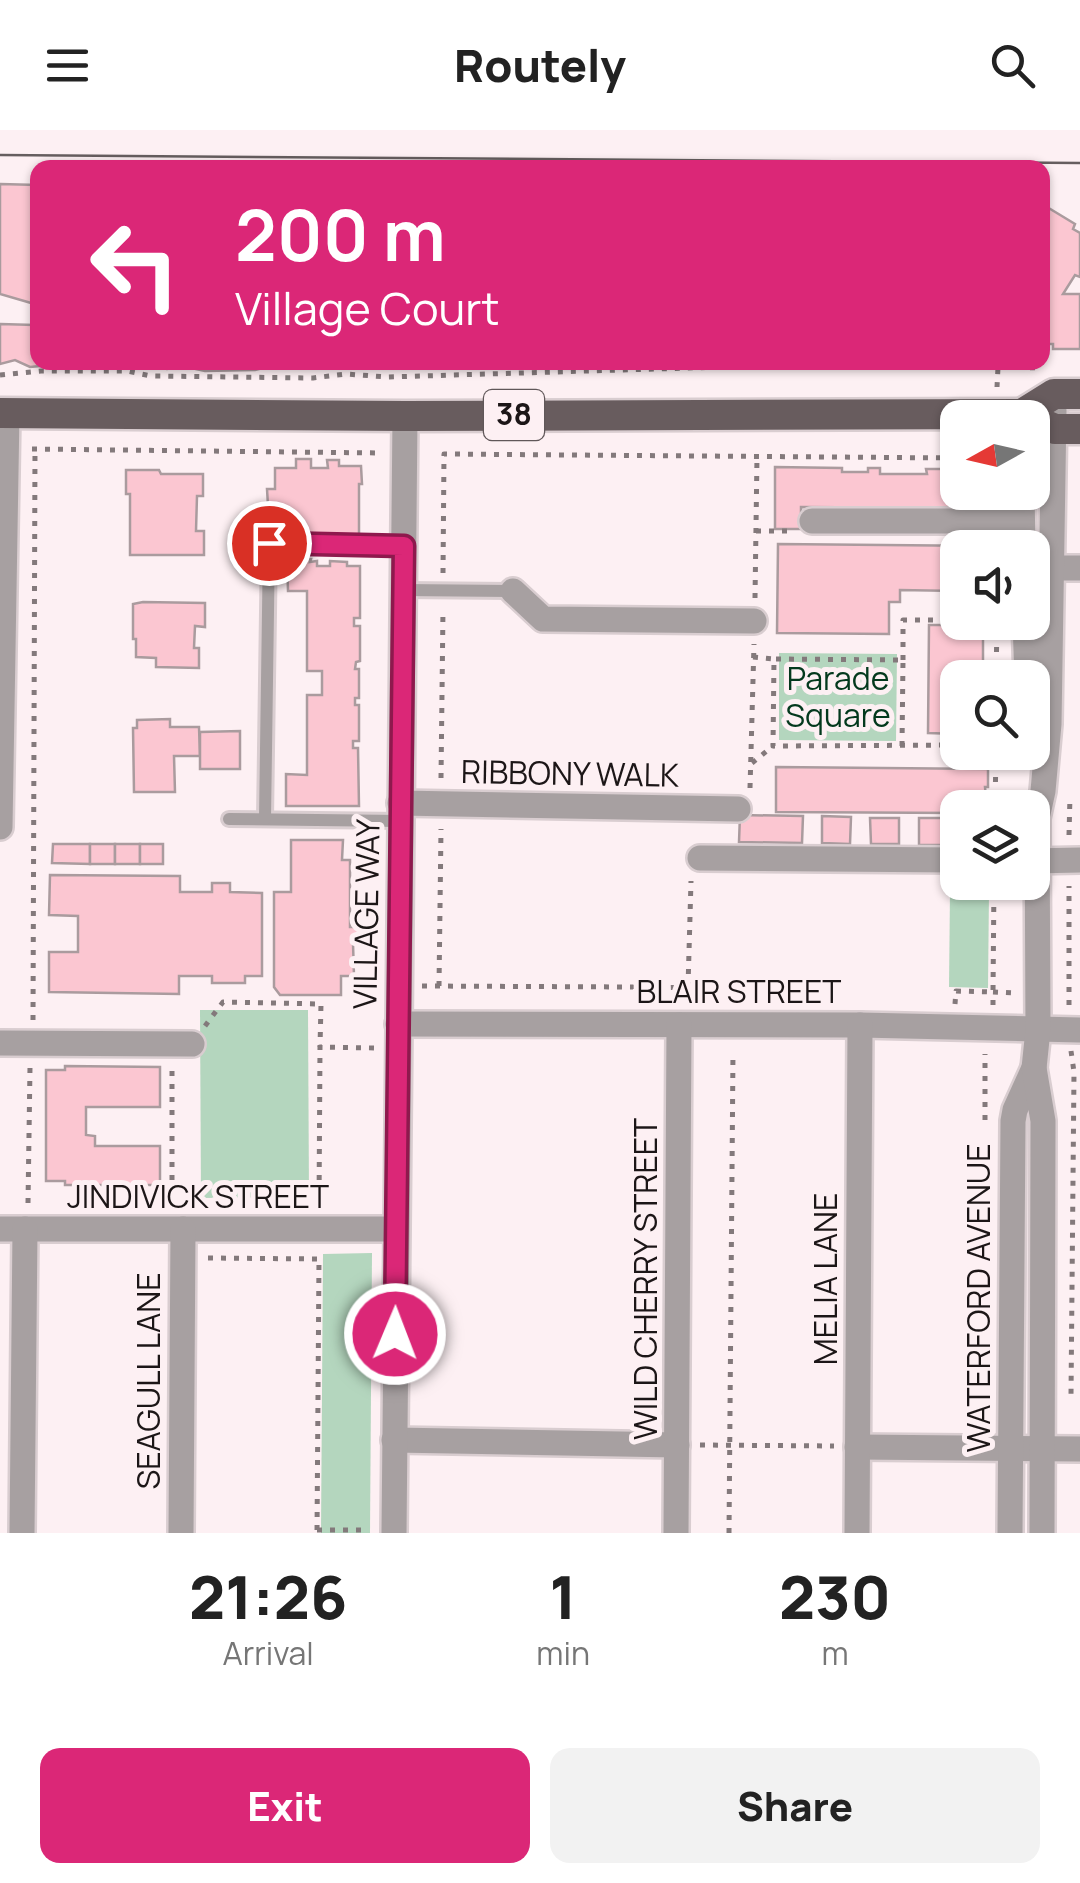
<!DOCTYPE html>
<html lang="en">
<head>
<meta charset="utf-8">
<style>
	body { margin:0; font-family:Manrope,sans-serif; background:#f2f2f2; color:#222; height:100vh; display:flex; flex-direction:column; font-size:38px; white-space:nowrap }
	* { box-sizing:border-box; margin:0 }
	p { font-size:32px; color:#767676 }
	.icon { flex:none; width:55px; height:55px; fill:none; stroke:currentColor; stroke-width:2; stroke-linecap:round; stroke-linejoin:round }
	.map { position:relative; height:1403px; overflow:hidden }
	.panel { display:flex; flex-direction:column; background:#fff; flex:1 }
	.panel>* { flex:none }
	.banner { position:absolute; left:30px; top:30px; width:1020px; height:210px; border-radius:20px; box-shadow:0 2px 8px #0004; background:#db2777; color:#fff; overflow:hidden }
	.needle { width:65px; rotate:262deg }
	.buttons { position:absolute; left:940px; top:270px; display:grid; gap:20px }
	.buttons a { display:grid; place-items:center; width:110px; height:110px; border-radius:20px; background:#fff; box-shadow:0 2px 8px #0004; font-size:50px }
	.pin { position:absolute; display:grid; place-items:center; width:85px; height:85px; color:#fff; margin:-42px; border:5px solid #fff; border-radius:50%; box-shadow:0 2px 10px #0007 }
	.me { position:absolute; width:110px; margin:-55px; rotate:1deg; stroke-linejoin:round; filter:drop-shadow(0 0 8px #0008) }
	.turn { display:flex; align-items:center; gap:35px; height:210px; padding:0 40px; font-size:45px }
	.turn .icon { width:130px; height:130px; stroke-width:2.5 }
	.turn b { display:block; font-size:70px; line-height:85px }
	.eta { display:flex; justify-content:space-evenly; align-items:center; height:170px; text-align:center }
	.eta b { font-size:60px; font-weight:800; line-height:70px }
	.button { display:flex; gap:20px; margin-top:auto; padding:20px 40px }
	.button a { flex:1; height:115px; border-radius:20px; background:#db2777; color:#fff; font-size:40px; font-weight:800; line-height:115px; text-align:center }
	.button a+a { background:#f2f2f2; color:#222 }
	header { display:flex; justify-content:space-between; align-items:center; height:130px; padding:0 40px; background:#fff; font-size:45px; font-weight:800 }
	.map>svg:first-child { display:block }
	.green { fill:#b4d6be }
	.building { fill:#fbc6d1; stroke:#aa9b9e; stroke-width:2.5 }
	.lines { fill:none; stroke-linecap:round; stroke-linejoin:round }
	.lane-casing { stroke:#d9cdd0; stroke-width:18 }
	.street-casing { stroke:#d9cdd0; stroke-width:30 }
	.primary-casing { stroke:#d9cdd0; stroke-width:35 }
	.path { stroke:#83797b; stroke-width:5; stroke-dasharray:5 8; stroke-linecap:butt }
	.lane { stroke:#a7a0a1; stroke-width:12 }
	.street { stroke:#a7a0a1; stroke-width:25 }
	.primary { stroke:#685c5e; stroke-width:30 }
	.tram { stroke:#665e5f; stroke-width:2.5 }
	.route-casing { stroke:#8e194d; stroke-width:25 }
	.route { stroke:#db2777; stroke-width:18 }
	.labels { text-anchor:middle; stroke-width:10; stroke-linejoin:round; paint-order:stroke }
	.shield { fill:#fdf0f3; stroke:#605759; stroke-width:2.5 }
	.shield-label { font-size:30px; font-weight:bold; fill:#1c1617 }
	.park-label { font-size:32px; fill:#03391d; stroke:#fdf0f3 }
	.street-label { font-size:32px; fill:#1c1617; stroke:#fdf0f3 }
</style>
</head>
<body>
<header><svg class="icon" aria-label="menu" viewBox="0 0 24 24"><path d="M4 6h16M4 12h16M4 18h16"/></svg>Routely<svg class="icon" aria-label="search" viewBox="0 0 24 24"><circle cx="10" cy="10" r="6"/><path d="M15 15l6 6"/></svg></header>
<div class="map">
<svg width="1080" height="1403" viewBox="0 0 1080 1403">
	<rect width="100%" height="100%" fill="#fdf0f3"/>
	<g class="green">
		<path d="M779,523L897,524L896,611L779,610Z"/>
		<path d="M950,760L989,761L988,858L949,857Z"/>
		<path d="M200,880H308L309,1067L201,1068Z"/>
		<path d="M372,1123L370,1403H321L323,1124Z"/>
	</g>
	<g class="building">
		<path d="M0,54L38,55V175L0,164Z"/>
		<path d="M1047,77L1075,94L1073,99L1080,103V147L1075,145L1063,164H1080V219H1053V214H1042V84Z"/>
		<path d="M0,194L35,195L38,199V232H52L51,235L30,237L15,230L0,234Z"/>
		<path d="M152,232H271V236L255,240L205,241L182,236L167,239L153,236Z"/>
		<path d="M296,329H311V338H328L327,330H339V336H361L362,354H359V405L276,406L275,392H269L267,359H275V338H296Z"/>
		<path d="M775,337L842,338V342H868V338H880V344H927L926,339H958V362H978V384H953V378L801,377V399H775Z"/>
		<path d="M126,340H159L161,344H203V366H197L196,401H204V425H130V364H126Z"/>
		<path d="M778,414L989,416V418H958V461L900,460V472H889V504L777,503Z"/>
		<path d="M287,429H311L310,432L317,431V436H330V431L347,432V436H360V488H354V496H360V531L356,532L355,539H359V568H355V575H359V611H353V618H358L359,676H286V644L307,645V565H322V541H307V461H288Z"/>
		<path d="M143,472L205,473V497L195,496L194,518H199V538L156,537V528L136,527V509H133V474Z"/>
		<path d="M929,495H983V548H958V604L928,603Z"/>
		<path d="M170,589V597H199L200,626H174L175,662H134L133,598H137V590Z"/>
		<path d="M240,601V639H200V602Z"/>
		<path d="M776,637L988,639V657H985L987,678H958V683L776,682Z"/>
		<path d="M740,685L803,686L802,713L739,712Z"/>
		<path d="M822,686L851,687L850,714L822,713Z"/>
		<path d="M870,688H899V714H871Z"/>
		<rect x="919" y="688" width="39" height="27"/>
		<path d="M291,710H343L342,730H350V797H367V813H353L354,846H341V865H280L274,857V762H291Z"/>
		<path d="M53,714H90V734L52,733Z"/>
		<rect x="90" y="714" width="25" height="20"/>
		<rect x="115" y="714" width="25" height="20"/>
		<rect x="140" y="714" width="23" height="20"/>
		<path d="M50,745L180,746V762H212V753H230V762L262,763V846H245V853H212V846H179V864L49,862V822H78V786L49,785Z"/>
		<path d="M65,936L160,937V977H86V1005L95,1006V1016H160V1055H65V1051H46V940H65Z"/>
	</g>
	<g class="lines">
		<defs>
			<g id="lane">
				<path d="M403,460L513,461"/>
				<path d="M229,689L400,691"/>
				<path d="M265,689L269,413L403,416"/>
			</g>
			<g id="street">
				<path d="M1022,362L1023,418"/>
				<path d="M812,391H1022"/>
				<path d="M1052,438H1080"/>
				<path d="M513,461L543,489L754,491"/>
				<path d="M1025,492L1027,548"/>
				<path d="M400,673L738,679"/>
				<path d="M0,697L7,283"/>
				<path d="M700,728L958,730"/>
				<path d="M1032,731L1080,730"/>
				<path d="M398,894L860,895L1080,900"/>
				<path d="M0,913L192,914"/>
				<path d="M0,1099H396"/>
				<path d="M394,1310L677,1315"/>
				<path d="M857,1317L1080,1319"/>
				<path d="M22,1403L25,1099"/>
				<path d="M181,1403L183,1099"/>
				<path d="M394,1403L405,286"/>
				<path d="M676,1403L679,895"/>
				<path d="M857,1403L860,895"/>
				<path d="M1010,1403L1013,991L1015,980L1034,938"/>
				<path d="M1042,1403L1043,991L1034,938L1038,900L1037,688L1043,661L1049,594L1054,280"/>
			</g>
			<g id="primary">
				<path d="M0,283L405,286L1022,284L1029,288"/>
				<path d="M1022,284L1054,264H1080"/>
				<path d="M1032,289L1055,299H1080"/>
			</g>
		</defs>
		<use href="#lane" class="lane-casing"/>
		<use href="#street" class="street-casing"/>
		<use href="#primary" class="primary-casing"/>
		<g class="path">
			<path d="M0,245L41,241H127L151,246L313,248L346,244L387,247L789,235L998,237"/>
			<path d="M997,257L998,237L1042,238"/>
			<path d="M32,319L381,323"/>
			<path d="M756,401H789"/>
			<path d="M443,443L444,324L958,328"/>
			<path d="M755,468L757,326"/>
			<path d="M753,527L774,529"/>
			<path d="M903,530V490H958"/>
			<path d="M996,548L997,495"/>
			<path d="M902,616L903,530L774,529L773,616L958,615"/>
			<path d="M752,633L773,616"/>
			<path d="M441,648L443,479"/>
			<path d="M750,658L754,514"/>
			<path d="M995,678L996,622"/>
			<path d="M1069,705L1070,666"/>
			<path d="M422,856L633,857V866H637"/>
			<path d="M439,856L441,699"/>
			<path d="M688,857L691,751"/>
			<path d="M653,866L658,867L659,858L688,857L689,872"/>
			<path d="M955,874L956,861L993,862L994,752"/>
			<path d="M993,875V862L1014,863"/>
			<path d="M1069,875V756"/>
			<path d="M33,890L35,319"/>
			<path d="M205,896L223,872L321,874L320,917"/>
			<path d="M1071,921L1074,942L1071,1265"/>
			<path d="M985,990V924"/>
			<path d="M168,1072H172V937"/>
			<path d="M28,1073L30,937"/>
			<path d="M319,1076L320,917L376,918"/>
			<path d="M208,1128L319,1129L317,1403"/>
			<path d="M700,1315L834,1316"/>
			<path d="M317,1400H369"/>
			<path d="M729,1403L733,922"/>
		</g>
		<use href="#lane" class="lane"/>
		<use href="#street" class="street"/>
		<use href="#primary" class="primary"/>
		<path class="tram" d="M0,25L1080,33"/>
	</g>
	<g class="lines">
		<defs>
			<path id="route" d="M269,413L404,416L395,1204"/>
		</defs>
		<use href="#route" class="route-casing"/>
		<use href="#route" class="route"/>
	</g>
	<g class="labels">
		<rect class="shield" x="484" y="260" width="60" height="50" rx="8"/>
		<g class="shield-label">
			<text x="514" y="295">38</text>
		</g>
		<g class="park-label">
			<text x="838" y="560">Parade<tspan x="838" dy="37">Square</tspan></text>
		</g>
		<g class="street-label">
			<text transform="translate(570 644) rotate(1)" y="11">RIBBONY WALK</text>
			<text transform="translate(367 784) rotate(-89)" y="11">VILLAGE WAY</text>
			<text x="739" y="873">BLAIR STREET</text>
			<text x="198" y="1078">JINDIVICK STREET</text>
			<text transform="translate(646 1149) rotate(-90)" y="11">WILD CHERRY STREET</text>
			<text transform="translate(826 1149) rotate(-90)" y="11">MELIA LANE</text>
			<text transform="translate(979 1168) rotate(-90)" y="11">WATERFORD AVENUE</text>
			<text transform="translate(149 1251) rotate(-90)" y="11">SEAGULL LANE</text>
		</g>
	</g>
</svg>
<div class="buttons">
<a><svg class="needle" viewBox="-14 -14 28 28"><path d="M0-13l5 13h-10z" fill="#e53935"/><path d="M0 13l5-13h-10z" fill="#767676"/></svg></a>
<a><svg class="icon" aria-label="sound" viewBox="0 0 24 24"><path d="M4 9h4l5-4v14l-5-4H4zM17 9q2 3 0 6"/></svg></a>
<a><svg class="icon" aria-label="search" viewBox="0 0 24 24"><circle cx="10" cy="10" r="6"/><path d="M15 15l6 6"/></svg></a>
<a><svg class="icon" aria-label="layers" viewBox="0 0 24 24"><path d="M12 4l9 5-9 5-9-5zM3 14l9 5 9-5"/></svg></a>
</div>
<div class="pin" style="left:269px;top:413px;background:#d93025"><svg class="icon" aria-label="arrive" viewBox="0 0 24 24"><path d="M6 21V4h12l-3 4 3 4H6"/></svg></div>
<svg class="me" style="left:395px;top:1204px" viewBox="-20 -20 40 40"><circle r="17" fill="#db2777" stroke="#fff" stroke-width="3"/><path d="M0-11L8 9 0 5-8 9z" fill="#fff"/></svg>
<div class="banner">
<div class="turn"><svg class="icon" aria-label="left" viewBox="0 0 24 24"><path d="M17 20v-9H6M10 6l-5 5 5 5"/></svg><div><b>200 m</b>Village Court</div></div>
</div>
</div>
<section class="panel">
<div class="eta">
<div><b>21:26</b><p>Arrival</p></div>
<div><b>1</b><p>min</p></div>
<div><b>230</b><p>m</p></div>
</div>
<div class="button"><a>Exit</a><a>Share</a></div>
</section>
</body>
</html>
